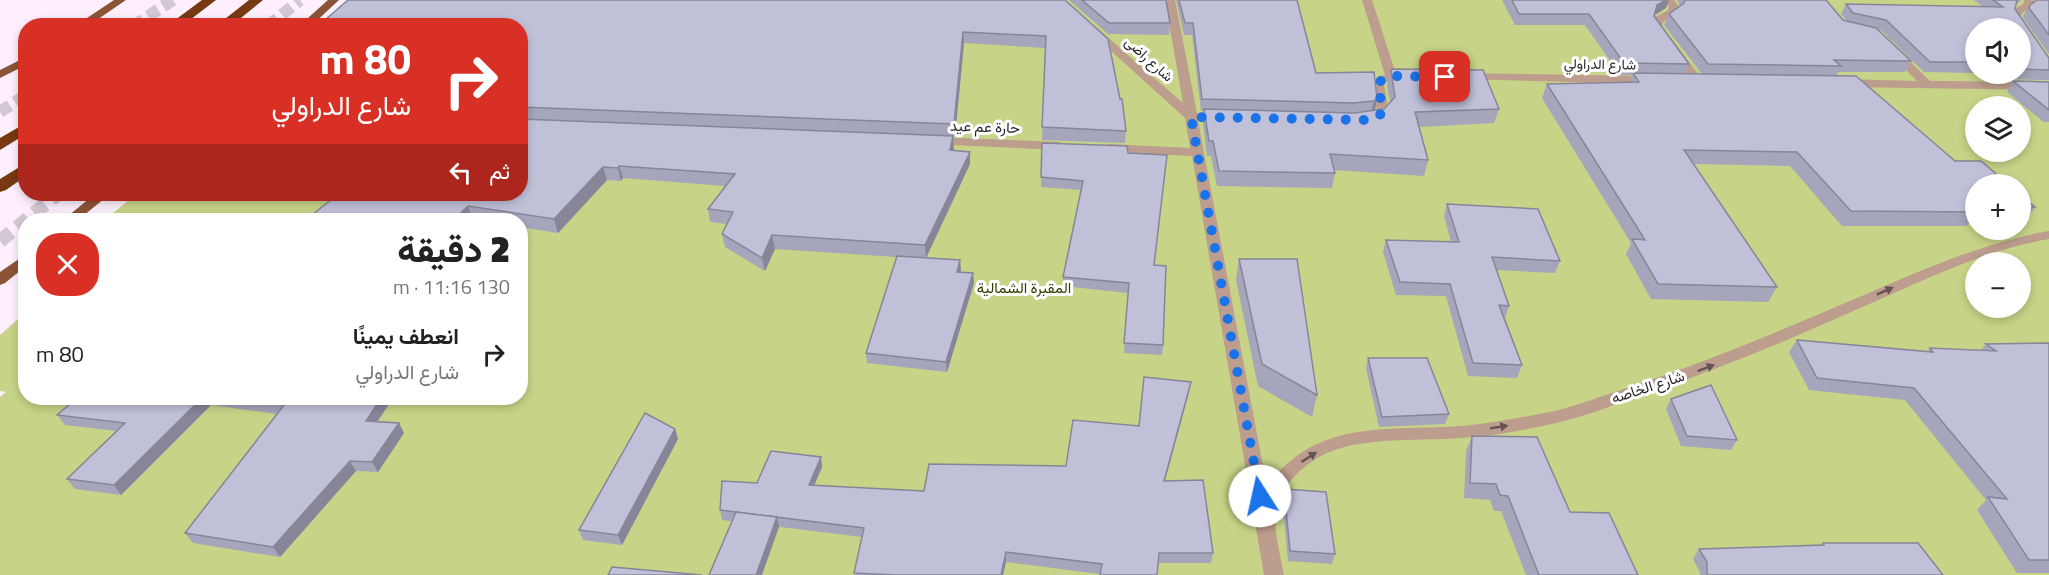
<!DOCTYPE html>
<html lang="ar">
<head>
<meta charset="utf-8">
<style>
	body { margin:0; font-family:"Titillium Web",Vazirmatn,sans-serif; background:#f6f6f6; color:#222; direction:rtl; height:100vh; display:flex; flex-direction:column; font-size:22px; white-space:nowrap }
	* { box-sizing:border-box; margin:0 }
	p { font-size:20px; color:#767676 }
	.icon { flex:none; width:33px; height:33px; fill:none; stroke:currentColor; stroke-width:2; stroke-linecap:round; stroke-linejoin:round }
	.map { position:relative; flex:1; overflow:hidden; direction:ltr }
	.drawer { position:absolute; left:18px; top:213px; width:510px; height:192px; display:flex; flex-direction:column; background:#fff; border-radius:24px; box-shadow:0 3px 9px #0003; direction:rtl }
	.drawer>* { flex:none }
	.guide { position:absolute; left:18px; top:18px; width:510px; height:183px; border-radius:24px; box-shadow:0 3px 9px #0003; direction:rtl; background:#d93025; color:#fff; overflow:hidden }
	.fabs { position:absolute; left:1965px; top:18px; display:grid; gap:12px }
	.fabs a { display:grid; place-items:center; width:66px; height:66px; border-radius:50%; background:#fff; box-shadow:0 3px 9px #0003; font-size:30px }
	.pin { position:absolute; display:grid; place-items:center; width:51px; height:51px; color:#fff; margin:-26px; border-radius:12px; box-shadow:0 3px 9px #0006 }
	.me { position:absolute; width:66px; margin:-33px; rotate:350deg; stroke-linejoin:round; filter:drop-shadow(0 0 4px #0008) }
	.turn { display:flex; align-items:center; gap:21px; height:126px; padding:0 18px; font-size:27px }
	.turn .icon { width:78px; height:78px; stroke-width:2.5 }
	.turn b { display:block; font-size:42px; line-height:51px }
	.then { display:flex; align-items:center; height:57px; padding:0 18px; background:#0003; gap:12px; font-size:22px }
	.round { display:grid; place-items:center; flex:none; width:63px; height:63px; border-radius:24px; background:#f6f6f6 }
	.head { display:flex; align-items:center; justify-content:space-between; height:102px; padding:0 18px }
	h1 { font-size:36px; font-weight:800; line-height:45px }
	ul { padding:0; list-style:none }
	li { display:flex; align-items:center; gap:18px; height:78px; padding:0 18px }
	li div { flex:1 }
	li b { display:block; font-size:22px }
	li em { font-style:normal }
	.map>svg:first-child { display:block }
	.green { fill:#c7d387; fill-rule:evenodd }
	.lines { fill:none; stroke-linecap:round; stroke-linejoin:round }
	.major-tunnel-far1 { stroke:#d3c7d2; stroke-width:12; stroke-dasharray:12 6; stroke-linecap:butt }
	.major-tunnel { stroke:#d3c7d2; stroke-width:14; stroke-dasharray:14 8; stroke-linecap:butt }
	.minor { fill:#bd9d8d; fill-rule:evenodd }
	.major { fill:#8b5436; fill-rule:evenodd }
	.highway { fill:#773911; fill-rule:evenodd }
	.wall { fill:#a5a5bb }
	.shaded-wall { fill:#868698 }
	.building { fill:#c0c0d9; stroke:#868698; stroke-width:1.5 }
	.oneway { fill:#665452 }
	.route { stroke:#1a73e8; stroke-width:10; stroke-dasharray:0 18 }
	.labels { text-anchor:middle; stroke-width:6; stroke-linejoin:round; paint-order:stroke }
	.far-street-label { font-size:14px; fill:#2c242b; stroke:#fff }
	.street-label { font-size:15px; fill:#2c242b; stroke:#fff }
	.park-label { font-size:15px; fill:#353b00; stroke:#fff }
</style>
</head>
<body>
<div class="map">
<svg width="2049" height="575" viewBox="0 0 2049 575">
	<rect width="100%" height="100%" fill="#fdf0fc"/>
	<path class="green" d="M364,0H2049V575H0V397L6,392L0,391V335L25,313L26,398H520V220H105L136,194H520V26ZM1976,28H2020V74H1976ZM1976,106H2020V152H1976ZM1976,184H2020V230H1976ZM1976,262H2020V308H1976Z"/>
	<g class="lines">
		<g class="major-tunnel-far1">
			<path d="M133,26L173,0"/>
			<path d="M268,26L300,0"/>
			<path d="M0,112L26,95"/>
		</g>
		<path class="major-tunnel" d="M0,241L58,194"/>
		<g class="minor">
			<path d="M1165,0H1175L1197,113L1222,114L1228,118L1222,122L1198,121L1267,487C1315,418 1388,431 1461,426C1493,423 1524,417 1555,411C1579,405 1601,396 1624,389C1704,363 1780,331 1857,298C1920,271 1981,243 2049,231V239C1981,251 1920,282 1858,309C1784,342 1710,373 1634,398C1608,407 1583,417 1556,423C1525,430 1493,436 1462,438C1416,442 1350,434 1311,462C1263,498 1274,524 1284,575H1264L1192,156L1108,152L1102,148L1108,144L1190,148L1185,118L1088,30L1093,27L1097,28L1183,103Z"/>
			<path d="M1362,0H1372L1396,74L1410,72L1416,76L1410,80L1386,82L1384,85L1389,112L1380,121L1369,123L1363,119L1377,111L1372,85L1378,77L1385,75Z"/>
			<path d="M1664,0H1674L1679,7L1677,14L1663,22L1662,26L1702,79V83H1694L1651,26L1654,18L1668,10L1669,7Z"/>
			<path d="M2024,0H2034L2032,7L2022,13L2021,18L2029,29L2024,32L2020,31L2011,18L2013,10L2023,4Z"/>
			<path d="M1895,50L1899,51L1930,81L2049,82V90L1845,87L1839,83L1845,79L1917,81L1891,55V51Z"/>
			<path d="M1467,73L1650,76L1656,80L1650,84L1463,79L1461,77Z"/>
			<path d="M934,137L1060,142L1066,146L1060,150L930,144L928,141L930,138Z"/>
		</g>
		<g class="major">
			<path d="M114,0H126L88,26H75Z"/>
			<path d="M328,0H339L311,26H299Z"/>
			<path d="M26,57V65L0,78V70Z"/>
			<path d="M95,194H110L78,220H63Z"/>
			<path d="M26,254V266L5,283L0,285V272Z"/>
		</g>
		<g class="highway">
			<path d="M202,0H216L182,26H167Z"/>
			<path d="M249,0H263L231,26H216Z"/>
			<path d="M26,123V134L0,150V138Z"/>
			<path d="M26,163V176L6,190L0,192V179Z"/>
		</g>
	</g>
	<g class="wall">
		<path d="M1064,0L1126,131L1125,143L1042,140L1045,48L964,43L955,136H953V150L970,152V164L926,258L961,270L960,272L974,283L947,372L867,363L866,353L897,257L775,249L765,271L725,247L722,234L727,224L710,222L708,209L725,186L623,178L621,181L607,180L558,233L520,227V220H481L473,219L471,220H306L381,197L520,119V26Z"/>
		<path d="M1069,0H1166L1170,23L1169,35L1108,34Z"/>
		<path d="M1176,0H1297L1316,73L1377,98L1375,110L1384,109L1390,102L1387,85L1391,70L1499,109L1494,123L1419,127L1428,160L1424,176L1334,170L1335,173L1332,188L1217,186L1211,156H1207L1203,123L1204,111H1201L1192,35H1184Z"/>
		<path d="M1502,0H1669L1666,8L1654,16L1689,64L1685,74H1702L1664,25L1669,14L1680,6L1677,0H1826L1843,20L1847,21L1841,14L1846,4L1983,7L1974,0H2021L2016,5L2015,9L2049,58V80L1992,79L1985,74H2020V28H1976V73L1924,72L1881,30H1878L1911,61L1905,72H1838L1836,76L1976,184V221H1970L1967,226H1842L1790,166L1694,164L1777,287L1768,302L1651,299L1626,254L1631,243L1542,98L1547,84L1630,82L1632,75H1620L1585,25H1515Z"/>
		<path d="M2036,0H2049V54L2023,18L2024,14L2030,5Z"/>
		<path d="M2013,81L2049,82V122H2044L2007,92Z"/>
		<path d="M1042,143L1128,153L1155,265L1163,345L1162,355L1124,353L1128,293L1063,286V277L1082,190L1041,187Z"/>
		<path d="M2020,195L2035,207L2025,221H2020Z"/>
		<path d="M1447,204L1560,261L1555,273L1497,270L1509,306L1505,318L1522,365L1517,378L1468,376L1446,296L1396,295L1383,252L1386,240L1451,242L1444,216Z"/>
		<path d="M1239,259L1317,395L1312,417L1258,386L1236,280Z"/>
		<path d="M1797,340L1927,352L1930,348L1981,350L1986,344L2049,343V573H2017L1977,510L1986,500L1905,400L1809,390L1789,352Z"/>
		<path d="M1368,358L1449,414L1445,424L1379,427L1366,368Z"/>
		<path d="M1189,392L1165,481L1213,553L1211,563H1158L1100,574L1006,562L1003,575H855L854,573L862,537L722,520L720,510L757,483L821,457L822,467L814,486L924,491L1066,466L1139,426Z"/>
		<path d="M77,398H393L377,422L404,433L378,472L356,471L280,557L193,543L185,533L277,414L211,405L121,495L75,489L67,479L117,431L65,425L57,415Z"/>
		<path d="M1671,399L1737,440L1731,450L1681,446L1666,409Z"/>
		<path d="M675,429L678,439L622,545L583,540L579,530Z"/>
		<path d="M1472,436L1570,512L1638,575H1526L1501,511H1494L1490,500L1464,498L1466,451Z"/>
		<path d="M1284,489L1335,554L1332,564L1288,561L1282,499Z"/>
		<path d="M1823,543L1943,575H1700V572L1693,559L1699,549L1821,545Z"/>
	</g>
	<g class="shaded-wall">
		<path d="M1666,0H1669L1666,8L1653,16L1657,5Z"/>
		<path d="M963,32L964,43L955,136L954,124Z"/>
		<path d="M1377,98L1375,110L1371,113L1374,101Z"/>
		<path d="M953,136L954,149L950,163V150Z"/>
		<path d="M970,152V164L926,258L925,245Z"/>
		<path d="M619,166L623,178L621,181L618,168Z"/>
		<path d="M603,167L607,180L558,233L554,219Z"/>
		<path d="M468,206L473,219L471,220H453Z"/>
		<path d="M772,235L775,249L765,271L762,258Z"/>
		<path d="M960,260L961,270L958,282L957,272Z"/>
		<path d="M973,273L974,283L947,372L946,362Z"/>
		<path d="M1191,382L1189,392L1162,491L1164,481Z"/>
		<path d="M202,398H206L211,405L121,495L114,485Z"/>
		<path d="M381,398H393L371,431L366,421Z"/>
		<path d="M399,423L404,433L378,472L372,462Z"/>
		<path d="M675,429L678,439L622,545L618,535Z"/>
		<path d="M821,457L822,467L810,495L809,485Z"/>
		<path d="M350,461L356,471L280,557L273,547Z"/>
		<path d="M777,517L779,527L762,575H756Z"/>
		<path d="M1006,552V562L1003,575H1001Z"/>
	</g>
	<g class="building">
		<path d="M348,0H1065L1108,39L1120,99H1122L1126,131L1042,127L1046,36L963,32L954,124L520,107V26H318Z"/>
		<path d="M1082,0H1166L1170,23H1109Z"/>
		<path d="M1179,0H1297L1316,73L1374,72L1377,98L1374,101L1353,103L1202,99L1193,23H1185Z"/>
		<path d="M1512,0H1666L1657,5L1654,16L1689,64L1624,63L1589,14H1519Z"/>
		<path d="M1685,0H1826L1843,20L1876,28L1911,61L1834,60L1841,66L1708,64L1669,14L1684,3Z"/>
		<path d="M1993,0H2017L2015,9L2049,58V70L2020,69V28H1976V62H1930L1886,20L1853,13L1846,4L2003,7Z"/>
		<path d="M2037,0H2049V35L2029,8L2030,5Z"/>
		<path d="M1393,69L1483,70L1499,109L1415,112L1428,160L1330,154L1335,173L1219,171L1213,141H1209L1204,109L1354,113L1384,109L1395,97L1391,70Z"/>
		<path d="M1633,73L1856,76L1955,161H1981L2008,184H1976V207H1971L1976,212L1851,211L1797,152L1684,150L1777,287L1658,284L1632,239L1645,240L1547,84L1639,82Z"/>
		<path d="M2013,81L2049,82V110Z"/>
		<path d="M520,119L953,136L950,150L970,152L925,245L772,235L762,258L722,234L733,212L708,209L735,174L619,166L618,168L603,167L554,219L468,206L453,220H306L338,194H356L381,197L384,194H520Z"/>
		<path d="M1042,143L1127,146L1128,153L1167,155L1154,265L1166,266L1163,345L1124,343L1129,283L1063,277L1083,181L1041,177Z"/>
		<path d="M2020,195L2035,207H2020Z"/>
		<path d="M1447,204L1538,209L1560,261L1492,257L1509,306L1499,305L1522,365L1473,363L1450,284L1400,282L1386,240L1459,242Z"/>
		<path d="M897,256L960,260L957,272L973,273L946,362L866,353Z"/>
		<path d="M1239,259H1297L1317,395L1262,364Z"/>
		<path d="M1797,340L1933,352L1930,348L1996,351L1986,344L2049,343V560H2029L1988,497L2007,499L1914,388L1817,378Z"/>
		<path d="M1368,358H1427L1449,414L1382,417Z"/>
		<path d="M1144,377L1191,382L1164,481L1203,480L1213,553H1159L1157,575H1100L1102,564L1006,552L1001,575H897L854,573L864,528L720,510L722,481L757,483L771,451L821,457L809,485L924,491L929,464L1066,466L1073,420L1139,426Z"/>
		<path d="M1711,385L1737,440L1687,436L1671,399Z"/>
		<path d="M77,398H202L114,485L67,479L125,423L57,415Z"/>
		<path d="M221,398H381L366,421L399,423L372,462L350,461L273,547L185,533L284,405Z"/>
		<path d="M645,413L675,429L618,535L579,530Z"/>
		<path d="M1472,436L1537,437L1570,512L1609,513L1638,575H1539L1508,496L1500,495L1496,484L1470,483Z"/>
		<path d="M1284,489L1326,492L1335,554L1290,551Z"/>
		<path d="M736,512L777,517L756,575H709Z"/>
		<path d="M1823,543H1918L1943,575H1707V562L1699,549L1824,545Z"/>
		<path d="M612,567L702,575H608Z"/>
	</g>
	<defs><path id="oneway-solid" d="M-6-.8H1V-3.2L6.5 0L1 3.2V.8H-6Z" transform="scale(1.5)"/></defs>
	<g class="oneway">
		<use href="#oneway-solid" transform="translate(1885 291) rotate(-24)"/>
		<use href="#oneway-solid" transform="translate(1706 368) rotate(-21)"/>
		<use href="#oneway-solid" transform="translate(1499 427) rotate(-9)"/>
		<use href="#oneway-solid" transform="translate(1309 457) rotate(-33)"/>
	</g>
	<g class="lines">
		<path class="route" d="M1260,496L1191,117L1366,120L1376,118L1383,112L1378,85L1382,79L1391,76L1445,77"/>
	</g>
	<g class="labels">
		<g class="far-street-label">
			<text transform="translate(1149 59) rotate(42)" y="5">شارع راضى</text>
			<text transform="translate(1600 64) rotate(1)" y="5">شارع الدراولي</text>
		</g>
		<g class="street-label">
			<text transform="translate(985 127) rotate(2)" y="5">حارة عم عيد</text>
			<text transform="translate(1648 387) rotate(-18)" y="5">شارع الخاصه</text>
		</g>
		<g class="park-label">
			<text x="1024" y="293">المقبرة الشمالية</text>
		</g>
	</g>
</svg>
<div class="fabs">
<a><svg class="icon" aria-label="sound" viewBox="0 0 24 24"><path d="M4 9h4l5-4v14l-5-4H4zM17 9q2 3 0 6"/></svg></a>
<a><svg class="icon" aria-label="layers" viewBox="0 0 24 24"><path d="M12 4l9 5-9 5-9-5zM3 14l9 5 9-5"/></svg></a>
<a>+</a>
<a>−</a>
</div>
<div class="pin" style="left:1445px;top:77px;background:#d93025"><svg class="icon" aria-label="arrive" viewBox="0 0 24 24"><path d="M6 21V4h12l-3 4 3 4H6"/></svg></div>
<svg class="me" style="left:1260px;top:496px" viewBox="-20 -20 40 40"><circle r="19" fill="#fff"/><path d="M0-13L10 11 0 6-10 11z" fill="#1a73e8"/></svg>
<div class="guide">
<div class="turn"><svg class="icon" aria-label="right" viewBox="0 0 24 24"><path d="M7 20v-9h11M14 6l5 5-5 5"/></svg><div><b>80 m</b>شارع الدراولي</div></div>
<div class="then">ثم<svg class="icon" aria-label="left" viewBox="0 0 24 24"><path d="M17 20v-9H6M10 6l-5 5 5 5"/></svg></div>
</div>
<section class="drawer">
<div class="head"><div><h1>2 دقيقة</h1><p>130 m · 11:16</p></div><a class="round" style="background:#d93025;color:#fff"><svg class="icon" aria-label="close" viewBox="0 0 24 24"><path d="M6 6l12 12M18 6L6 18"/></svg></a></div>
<ul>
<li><svg class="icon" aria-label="right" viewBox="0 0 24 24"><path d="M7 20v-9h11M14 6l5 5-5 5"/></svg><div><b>انعطف يمينًا</b><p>شارع الدراولي</p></div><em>80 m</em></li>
</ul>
</section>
</div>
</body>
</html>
